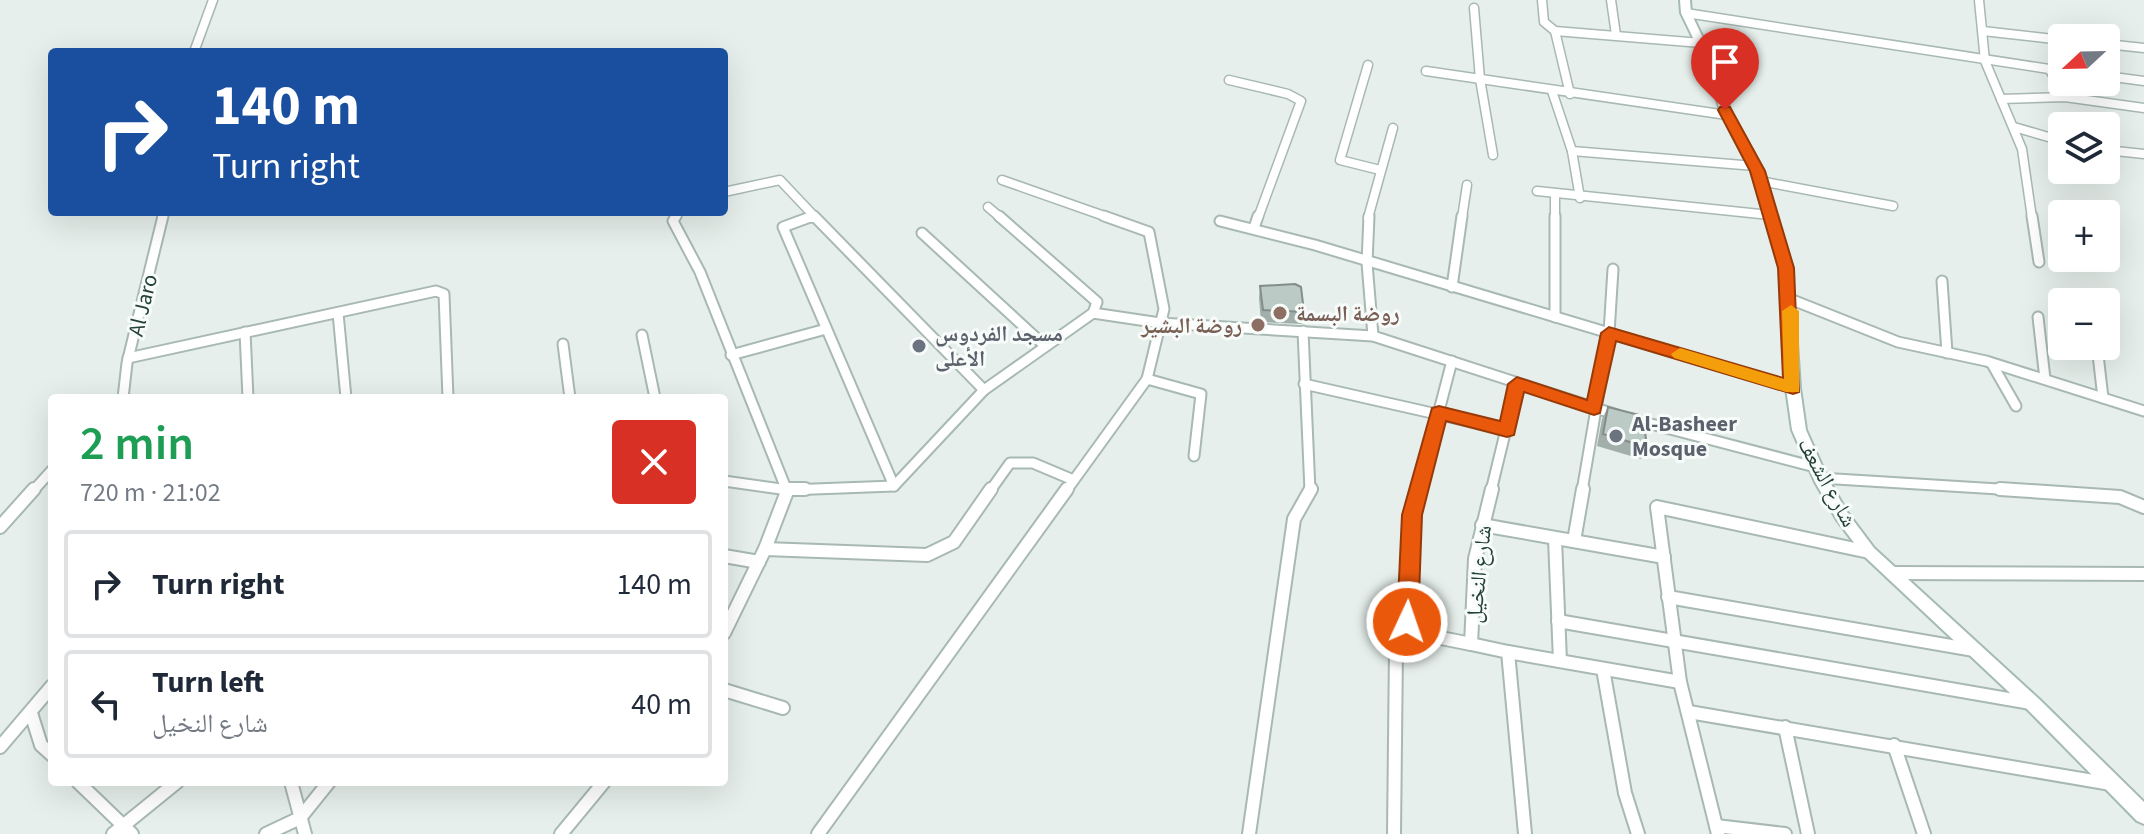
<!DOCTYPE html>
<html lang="en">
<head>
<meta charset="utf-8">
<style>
	body { margin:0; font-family:"Source Sans 3","Noto Naskh Arabic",sans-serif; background:#f2f2f3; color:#1f2937; height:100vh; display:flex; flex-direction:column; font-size:30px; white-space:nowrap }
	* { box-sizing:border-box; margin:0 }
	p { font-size:26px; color:#747a83 }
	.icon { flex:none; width:44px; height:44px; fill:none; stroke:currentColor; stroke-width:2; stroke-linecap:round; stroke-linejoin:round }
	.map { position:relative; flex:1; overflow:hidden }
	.side { position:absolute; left:48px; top:394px; width:680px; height:392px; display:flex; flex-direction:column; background:#fff; border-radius:8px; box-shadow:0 8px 32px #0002 }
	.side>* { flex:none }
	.hud { position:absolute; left:48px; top:48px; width:680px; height:168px; border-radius:8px; box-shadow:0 8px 32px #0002; background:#1a4fa0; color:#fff; overflow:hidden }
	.needle { width:52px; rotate:248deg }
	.tools { position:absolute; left:2048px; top:24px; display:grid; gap:16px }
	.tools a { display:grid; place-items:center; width:72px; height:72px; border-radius:8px; background:#fff; box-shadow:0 8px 32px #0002; font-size:40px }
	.pin { position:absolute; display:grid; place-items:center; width:68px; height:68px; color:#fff; margin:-82px -34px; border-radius:50% 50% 50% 0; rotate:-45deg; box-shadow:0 0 8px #0007 }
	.pin .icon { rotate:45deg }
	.me { position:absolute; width:88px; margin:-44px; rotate:3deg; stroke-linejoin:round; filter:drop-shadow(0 0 6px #0008) }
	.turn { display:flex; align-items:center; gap:28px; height:168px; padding:0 32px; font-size:36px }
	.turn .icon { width:104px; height:104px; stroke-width:2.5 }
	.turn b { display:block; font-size:56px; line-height:68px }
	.round { display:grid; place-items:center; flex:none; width:84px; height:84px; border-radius:8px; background:#f2f2f3 }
	.summary { display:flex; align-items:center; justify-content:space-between; height:136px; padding:0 32px }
	h1 { font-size:48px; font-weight:600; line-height:60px; color:#1e9e55 }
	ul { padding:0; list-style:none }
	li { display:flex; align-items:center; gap:24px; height:108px; margin:0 16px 12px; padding:0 16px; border:4px solid #e0e1e3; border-radius:8px }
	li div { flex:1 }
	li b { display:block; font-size:30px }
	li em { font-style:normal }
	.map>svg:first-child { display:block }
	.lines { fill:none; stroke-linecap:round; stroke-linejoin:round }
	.street-far2-casing { stroke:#a8b8b2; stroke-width:11 }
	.street-far1-casing { stroke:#a8b8b2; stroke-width:13 }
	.street-casing { stroke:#a8b8b2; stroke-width:16 }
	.secondary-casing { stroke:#a4bbb3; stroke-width:4 }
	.street-far2 { stroke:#fff; stroke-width:8 }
	.street-far1 { stroke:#fff; stroke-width:9 }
	.street { stroke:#fff; stroke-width:12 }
	.secondary { fill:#fff; fill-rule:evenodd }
	.wall { fill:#a1aea9 }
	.building { fill:#bbcac4; stroke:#838d89; stroke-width:2 }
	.route { fill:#ea580c; stroke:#983908; stroke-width:2 }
	.slow { fill:#f59e0b }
	.education-dot { fill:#8d6e63; stroke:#f7fbf9; stroke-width:3 }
	.worship-dot { fill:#6b7280; stroke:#f7fbf9; stroke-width:3 }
	.labels { text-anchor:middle; stroke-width:6; stroke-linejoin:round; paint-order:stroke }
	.street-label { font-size:22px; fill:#24423a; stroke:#f7fbf9 }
	.education-label { font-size:22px; font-weight:bold; fill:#785e54; stroke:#f7fbf9; text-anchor:start }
	.worship-label { font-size:22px; font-weight:bold; fill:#5b616d; stroke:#f7fbf9; text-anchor:start }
</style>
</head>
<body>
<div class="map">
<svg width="2144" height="834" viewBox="0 0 2144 834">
	<rect width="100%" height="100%" fill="#e6efeb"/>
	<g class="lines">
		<defs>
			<g id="street-far2">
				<path d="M1542,0L1544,22L1555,31L1570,94"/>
				<path d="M1611,0L1616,35"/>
				<path d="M1979,0L1985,61L2022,149L2032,218"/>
				<path d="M1474,8L1480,79L1493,155"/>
				<path d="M1686,13L2062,71"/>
				<path d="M1555,31L1701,43"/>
				<path d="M1983,31L2062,40"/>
				<path d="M2106,44L2144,48"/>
				<path d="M194,52L213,0"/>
				<path d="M1368,65L1340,160L1380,170"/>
				<path d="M2050,70L2065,97"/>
				<path d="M1426,71L1727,115"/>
				<path d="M2106,76L2144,81"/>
				<path d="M1229,80L1288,94L1301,101L1258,218"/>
				<path d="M1552,91L1572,151L1580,198"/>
				<path d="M2001,99L2065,97L2144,108"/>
				<path d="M2014,127L2062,141"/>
				<path d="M2106,150L2144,154"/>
				<path d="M1572,151L1755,166"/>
				<path d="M1002,180L1110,218"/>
				<path d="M1760,181L1893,206"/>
				<path d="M1537,191L1770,215"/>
				<path d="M724,192L780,180L814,216"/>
				<path d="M1555,195V218"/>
				<path d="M988,207L1001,218"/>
				<path d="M162,218L164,212"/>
				<path d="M675,218L679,212"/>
				<path d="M808,218H816"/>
				<path d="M1368,218L1393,128"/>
				<path d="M1462,218L1467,185"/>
			</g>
			<g id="street-far1">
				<path d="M676,216L673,221L700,272L787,491"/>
				<path d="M813,216L783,227L894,486"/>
				<path d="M814,216L984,390"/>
				<path d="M1369,216L1367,263L1373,336"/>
				<path d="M1555,216V317"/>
				<path d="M2032,216L2039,262"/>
				<path d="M1220,221L1315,245L1793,388"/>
				<path d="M1254,228L1258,216"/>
				<path d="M922,233L1045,346"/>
				<path d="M1942,281L1947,353"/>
				<path d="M1452,287L1462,216"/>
				<path d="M1790,299L1898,342L1986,361L2144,411"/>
				<path d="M338,313L346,398"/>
				<path d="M1093,313L1160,323L1373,336L1617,415"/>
				<path d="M2038,317L2045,379"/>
				<path d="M1303,331L1310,491"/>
				<path d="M245,332L248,398"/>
				<path d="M642,335L655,398"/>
				<path d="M563,344L570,398"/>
				<path d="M2097,346L2103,398"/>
				<path d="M731,355L826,329"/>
				<path d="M128,358L436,291L444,294L448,398"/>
				<path d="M1992,364L2016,406"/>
				<path d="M1147,379L1201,394L1194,456"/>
				<path d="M1304,384L1507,430"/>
				<path d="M123,398L127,363L163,216"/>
				<path d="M1632,419L1815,467"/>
				<path d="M1820,478L2031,491"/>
				<path d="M724,481L788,490L894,486L984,390L1093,313L1097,302L999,216"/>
				<path d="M33,491L52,470"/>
				<path d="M990,491L1010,463H1033L1071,479"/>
				<path d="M1066,491L1147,379L1164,309L1149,232L1104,216"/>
				<path d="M1418,491L1452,361"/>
				<path d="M1491,491L1517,384"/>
				<path d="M1582,491L1609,333L1613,269"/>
			</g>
			<g id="street">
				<path d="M784,489H805"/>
				<path d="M1492,489L1475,559L1471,644L1508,652L1525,834"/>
				<path d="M2000,489L2120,497L2144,507"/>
				<path d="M1482,525L1664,557"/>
				<path d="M0,527L34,489"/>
				<path d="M1555,539L1560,661"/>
				<path d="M1574,541L1583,489"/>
				<path d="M765,549L927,555L954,542L991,489"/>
				<path d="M724,556L759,562"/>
				<path d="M1891,573L2144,574"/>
				<path d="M1668,597L1974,650"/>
				<path d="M1558,621L2031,703"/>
				<path d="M1406,631L1471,644"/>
				<path d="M724,633L765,549L788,489"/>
				<path d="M1508,652L1680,682"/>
				<path d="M1603,669L1625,793L1638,834"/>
				<path d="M724,690L783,708"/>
				<path d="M1689,712L2111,784"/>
				<path d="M31,713L41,745L52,755"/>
				<path d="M1785,727L1808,834"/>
				<path d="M1894,745L1924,834"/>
				<path d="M0,747L52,686"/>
				<path d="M78,782L132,834"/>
				<path d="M291,782L305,834"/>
				<path d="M1716,826L1785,834"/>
				<path d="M113,834L177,782"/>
				<path d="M266,834L300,818L329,782"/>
				<path d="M561,834L604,782"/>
				<path d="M818,834L1067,489"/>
				<path d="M1249,834L1294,519L1311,489"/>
				<path d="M1394,834L1396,649L1400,633L1406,631L1412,515L1419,489"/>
				<path d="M1718,834L1680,682L1657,507L1869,552"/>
			</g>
			<path id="secondary" d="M1680,0H1690L1691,13L1716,65L1730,110L1763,171L1792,268L1800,388L1806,430L1827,477L1847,512L1874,548L2039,699L2144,802V824L2137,821L2027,709L1864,556L1837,520L1815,482L1792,430L1786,388L1780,268L1751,171L1720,110L1706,65L1681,13Z"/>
		</defs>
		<use href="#street-far2" class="street-far2-casing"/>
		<use href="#street-far1" class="street-far1-casing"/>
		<use href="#street" class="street-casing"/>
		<use href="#secondary" class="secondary-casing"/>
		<use href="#street-far2" class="street-far2"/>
		<use href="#street-far1" class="street-far1"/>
		<use href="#street" class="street"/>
		<use href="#secondary" class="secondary"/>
	</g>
	<g class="wall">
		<path d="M1260,286L1304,312L1302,324L1261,322L1259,298Z"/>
		<path d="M1608,407L1647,447L1641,459L1597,446L1602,419Z"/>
	</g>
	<g class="building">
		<path d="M1295,284L1301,287L1304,312L1263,310L1260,286Z"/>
		<path d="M1608,407L1643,416L1647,447L1603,434Z"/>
	</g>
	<path class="route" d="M1720,107H1730L1765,171L1794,268L1799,392L1793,394L1616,341L1600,413L1594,415L1524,392L1514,435L1507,437L1446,421L1422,515L1418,622L1415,628H1400L1397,622L1402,515L1432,408L1439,406L1500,421L1508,384L1517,377L1587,400L1601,333L1609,327L1783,378L1778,268L1750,171L1718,110Z"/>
	<path class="slow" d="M1791,305L1799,311V392H1786L1674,358L1671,354L1680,348L1784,379L1782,311Z"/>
	<g class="education-dot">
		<circle cx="1280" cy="313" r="8"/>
		<circle cx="1258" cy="325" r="8"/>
	</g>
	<g class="worship-dot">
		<circle cx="919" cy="346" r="8"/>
		<circle cx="1616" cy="436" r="8"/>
	</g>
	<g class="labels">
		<g class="street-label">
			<text transform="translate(142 305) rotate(-76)" y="8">Al Jaro</text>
			<text transform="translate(1828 482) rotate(61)" y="8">شارع الشعف</text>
			<text transform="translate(1478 574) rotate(-84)" y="8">شارع النخيل</text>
		</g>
		<g class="education-label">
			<text x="1296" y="321">روضة البسمة</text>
			<text x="1242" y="333" text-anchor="end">روضة البشير</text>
		</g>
		<g class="worship-label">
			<text x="935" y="341">مسجد الفردوس<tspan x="935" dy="25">الأعلى</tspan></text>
			<text x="1632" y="431">Al-Basheer<tspan x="1632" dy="25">Mosque</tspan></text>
		</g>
	</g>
</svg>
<div class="tools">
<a><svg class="needle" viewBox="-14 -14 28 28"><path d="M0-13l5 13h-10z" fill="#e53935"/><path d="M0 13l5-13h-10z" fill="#747a83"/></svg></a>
<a><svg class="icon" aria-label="layers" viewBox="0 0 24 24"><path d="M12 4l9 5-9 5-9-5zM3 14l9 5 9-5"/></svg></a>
<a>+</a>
<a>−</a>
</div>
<div class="pin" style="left:1725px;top:110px;background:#d93025"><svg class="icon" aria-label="arrive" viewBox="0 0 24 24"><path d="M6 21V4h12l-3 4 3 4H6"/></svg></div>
<svg class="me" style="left:1407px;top:622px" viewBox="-20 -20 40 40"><circle r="17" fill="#ea580c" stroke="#fff" stroke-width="3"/><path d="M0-11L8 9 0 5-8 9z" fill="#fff"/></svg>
<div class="hud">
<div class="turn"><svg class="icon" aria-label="right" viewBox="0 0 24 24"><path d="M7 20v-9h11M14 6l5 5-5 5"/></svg><div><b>140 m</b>Turn right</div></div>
</div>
<section class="side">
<div class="summary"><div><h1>2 min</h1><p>720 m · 21:02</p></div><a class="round" style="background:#d93025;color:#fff"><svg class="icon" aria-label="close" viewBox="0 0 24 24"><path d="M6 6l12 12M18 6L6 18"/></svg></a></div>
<ul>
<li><svg class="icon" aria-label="right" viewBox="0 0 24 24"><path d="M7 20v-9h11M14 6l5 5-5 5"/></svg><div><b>Turn right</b></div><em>140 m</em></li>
<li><svg class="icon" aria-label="left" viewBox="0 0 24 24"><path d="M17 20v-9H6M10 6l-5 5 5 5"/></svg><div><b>Turn left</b><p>شارع النخيل</p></div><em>40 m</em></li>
</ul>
</section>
</div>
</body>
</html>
